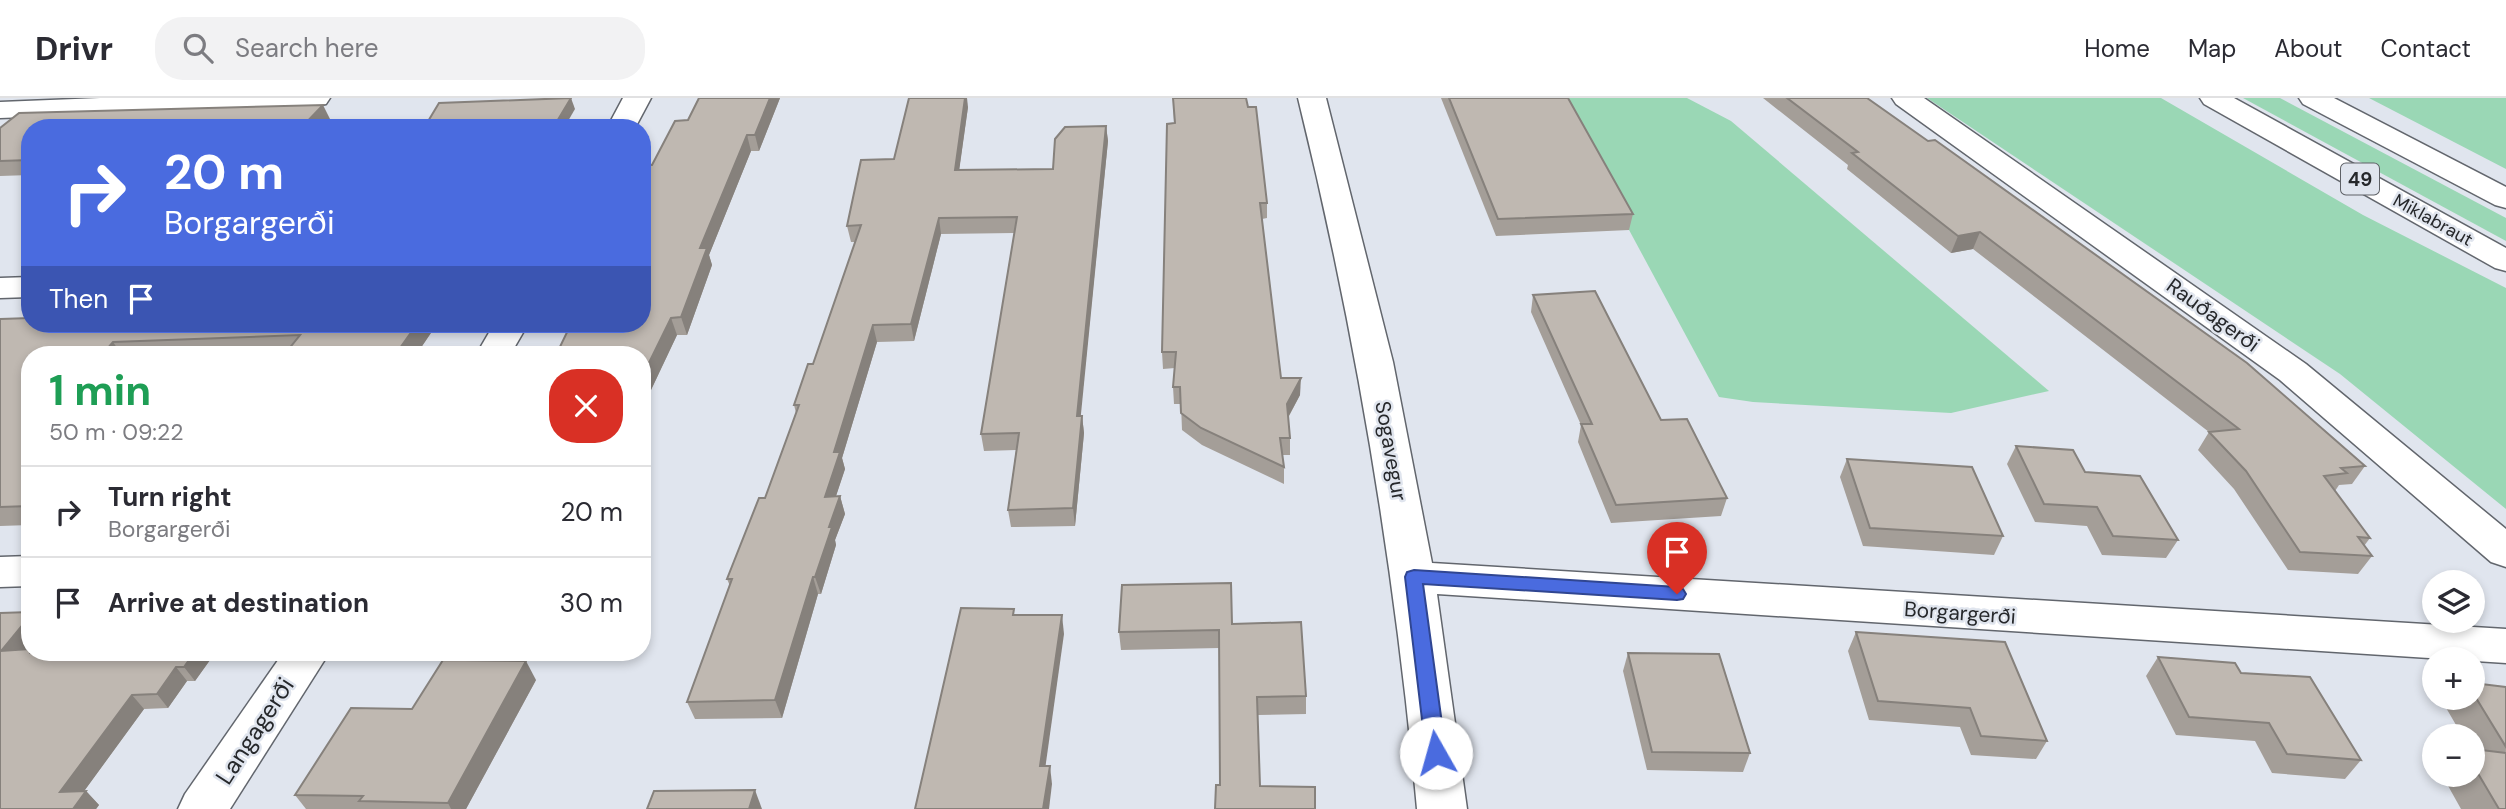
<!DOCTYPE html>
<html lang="en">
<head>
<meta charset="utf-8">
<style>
	body { margin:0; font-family:"DM Sans",sans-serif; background:#f2f2f3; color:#2b2b33; height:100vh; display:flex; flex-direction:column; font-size:26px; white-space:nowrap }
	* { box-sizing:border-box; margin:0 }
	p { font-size:23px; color:#7c7c81 }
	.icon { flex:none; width:38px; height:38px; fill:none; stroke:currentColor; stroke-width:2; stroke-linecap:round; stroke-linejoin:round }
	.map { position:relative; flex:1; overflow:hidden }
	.side { position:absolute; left:21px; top:248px; width:630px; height:315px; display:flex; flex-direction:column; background:#fff; border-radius:28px; box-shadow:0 4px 10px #0003 }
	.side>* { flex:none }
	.banner { position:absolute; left:21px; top:21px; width:630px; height:214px; border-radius:28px; box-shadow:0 4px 10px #0003; background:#4a6bdf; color:#fff; overflow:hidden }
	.controls { position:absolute; left:2422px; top:472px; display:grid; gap:14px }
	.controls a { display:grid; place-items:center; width:63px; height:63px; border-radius:50%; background:#fff; box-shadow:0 4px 10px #0003; font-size:35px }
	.pin { position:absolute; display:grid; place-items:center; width:60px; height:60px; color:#fff; margin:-72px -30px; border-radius:50% 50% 50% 0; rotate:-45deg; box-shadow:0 0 7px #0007 }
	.pin .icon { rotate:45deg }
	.me { position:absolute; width:77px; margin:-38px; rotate:353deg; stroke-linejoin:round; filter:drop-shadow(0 0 5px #0008) }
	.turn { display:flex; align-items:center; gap:24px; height:147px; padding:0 28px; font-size:32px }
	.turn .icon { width:91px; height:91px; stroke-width:2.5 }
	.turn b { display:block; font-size:49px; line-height:60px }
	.then { display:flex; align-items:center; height:66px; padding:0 28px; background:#0003; gap:14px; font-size:26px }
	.round { display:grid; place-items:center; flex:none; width:74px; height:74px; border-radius:28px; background:#f2f2f3 }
	.head { display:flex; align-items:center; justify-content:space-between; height:119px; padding:0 28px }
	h1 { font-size:42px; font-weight:700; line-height:52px; color:#1e9e55 }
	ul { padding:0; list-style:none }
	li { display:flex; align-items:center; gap:21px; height:91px; padding:0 28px; border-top:2px solid #e1e1e2 }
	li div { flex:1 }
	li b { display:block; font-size:26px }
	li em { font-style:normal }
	header { display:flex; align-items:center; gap:42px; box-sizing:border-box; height:98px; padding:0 35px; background:#fff; border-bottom:2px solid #e1e1e2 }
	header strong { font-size:33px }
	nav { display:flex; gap:38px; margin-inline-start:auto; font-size:24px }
	.search { width:490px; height:63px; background:#f2f2f3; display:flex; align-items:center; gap:18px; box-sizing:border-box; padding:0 24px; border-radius:28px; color:#7c7c81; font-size:26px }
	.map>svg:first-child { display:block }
	.green { fill:#9ad7b5 }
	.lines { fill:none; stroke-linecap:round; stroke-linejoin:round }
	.minor-casing { stroke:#62666d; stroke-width:3 }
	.trunk-casing { stroke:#62666d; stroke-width:3 }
	.minor { fill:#fff; fill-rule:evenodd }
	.trunk { fill:#fff; fill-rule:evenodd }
	.wall { fill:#a49e98 }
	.shaded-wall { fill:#86817c }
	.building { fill:#bfb8b1; stroke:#86817c; stroke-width:2 }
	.route { fill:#4a6bdf; stroke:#304691; stroke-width:2 }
	.labels { text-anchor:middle; stroke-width:5; stroke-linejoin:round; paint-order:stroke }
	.far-street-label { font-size:18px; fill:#26282b; stroke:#e0e5ee }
	.shield { fill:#e0e5ee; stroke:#5e6166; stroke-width:2 }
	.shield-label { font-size:19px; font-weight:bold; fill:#26282b }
	.street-label { font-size:21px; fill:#26282b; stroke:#e0e5ee }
	.near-street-label { font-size:24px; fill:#26282b; stroke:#e0e5ee }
</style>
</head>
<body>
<header>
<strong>Drivr</strong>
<div class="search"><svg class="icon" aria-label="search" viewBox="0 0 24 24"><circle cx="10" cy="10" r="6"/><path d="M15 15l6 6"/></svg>Search here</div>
<nav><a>Home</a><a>Map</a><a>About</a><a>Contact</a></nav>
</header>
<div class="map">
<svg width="2506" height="711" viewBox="0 0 2506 711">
	<rect width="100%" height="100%" fill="#e0e5ee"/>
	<g class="green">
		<path d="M1558,0H1687L1731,23L2049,293L1951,315L1753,304L1719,299Z"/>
		<path d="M1927,0H2161L2363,117L2506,190V411L2340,276Z"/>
		<path d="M2243,0H2280L2506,120V143Z"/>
		<path d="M2369,0H2506V71Z"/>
	</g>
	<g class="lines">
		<defs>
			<g id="minor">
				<path d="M100,0H330L326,6L316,8L0,20V4Z"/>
				<path d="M623,0H651L635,30H607Z"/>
				<path d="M1298,0H1326L1393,264L1432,465L2506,531V565L1437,496L1467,711H1417C1395,471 1356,235 1298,0Z"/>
				<path d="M1892,0H1924L2306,266L2506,431V469L2491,464L2280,282L1896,6Z"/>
				<path d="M30,179V199L0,200V180Z"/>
				<path d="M494,226H528L510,257H476Z"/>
				<path d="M30,458V488L0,489V459Z"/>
				<path d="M283,555H329L230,711H178L185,696Z"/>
			</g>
			<g id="trunk">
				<path d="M2200,0H2234L2506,150V173L2495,170L2204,6Z"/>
				<path d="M2299,0H2334L2506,89V110L2495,107L2303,6Z"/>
			</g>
		</defs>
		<use href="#minor" class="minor-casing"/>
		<use href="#trunk" class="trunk-casing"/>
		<use href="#minor" class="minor"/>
		<use href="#trunk" class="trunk"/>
	</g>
	<g class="wall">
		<path d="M699,0H780L759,53H751L709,157L712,167L687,237H677L642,311V257L652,67L688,22Z"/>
		<path d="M1173,0L1267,105V120L1262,121L1281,280L1300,297L1288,320L1290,340V357H1282L1284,369V386L1202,347L1182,332L1181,306H1174L1173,289L1175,270L1163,271L1162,254L1174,25Z"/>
		<path d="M1441,0H1568L1633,116L1629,132L1496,138Z"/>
		<path d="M1763,0H1867L2365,368L2352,386L2339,387L2335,393L2370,440L2364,448L2372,458L2358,476L2288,472L2234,391L2198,352L2209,334L1973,151L1951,155L1847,71L1848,67Z"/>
		<path d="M968,9L959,72L1053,71L1106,28L1108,43L1080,318H1082L1084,335L1075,428L1011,429L1008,412L1016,352L984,353L981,336L1014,135L941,136L914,243L877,244L842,360L845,371L836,398H840L845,416L835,442L836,447L821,496H818L782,620L695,621L687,604L730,488L727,481L765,400L796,315L794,307L813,266L855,144H851L847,128L894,61Z"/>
		<path d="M330,21L30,30V77L0,78V30Z"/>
		<path d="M1533,197L1661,322L1727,400L1721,418L1611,425L1578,344L1581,327L1531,214Z"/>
		<path d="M0,221L30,226H437L416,257H284L286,255L238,257H30V427L0,428Z"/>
		<path d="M2016,348L2085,374L2178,442L2166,460L2102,457L2087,428L2035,424L2007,366Z"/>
		<path d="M1847,361L2003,438L1994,457L1863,448L1840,379Z"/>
		<path d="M30,514V547L26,551L215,555L195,583H187L168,610L144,611L84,693H86L99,707L96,711H0Z"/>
		<path d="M1232,526L1306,598V616L1258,617L1220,687L1219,550L1121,552L1119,534Z"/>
		<path d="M1856,534L2047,643L2036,661L1971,657L1960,629L1869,622L1848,553Z"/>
		<path d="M1628,555L1750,655L1743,674L1647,672L1623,573Z"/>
		<path d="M2158,559L2241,575L2361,662L2345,681L2272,675L2255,643L2176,637L2146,578Z"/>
		<path d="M536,582L466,711H306L295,697L412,611Z"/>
		<path d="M2473,585L2506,589V711H2461L2442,677H2473V639H2463L2445,608L2452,600H2473Z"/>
	</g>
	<g class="shaded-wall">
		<path d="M571,0L575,11L564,30H553Z"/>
		<path d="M770,0H780L759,53L755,37Z"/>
		<path d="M965,0H967L968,9L957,88L955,72Z"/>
		<path d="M323,7L330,21L322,30H301Z"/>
		<path d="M1106,28L1108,43L1079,336L1077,318Z"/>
		<path d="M747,37L751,53L709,157L712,167L687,237L681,219L700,150Z"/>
		<path d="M939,120L941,136L914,243L911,226Z"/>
		<path d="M1980,134L1973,151L1951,155L1958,138Z"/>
		<path d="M671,220L677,237L642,311V279Z"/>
		<path d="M417,226H437L416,257H395Z"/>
		<path d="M873,227L877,244L842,360L845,371L830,416L825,399L834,354Z"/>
		<path d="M113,244L122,257H102Z"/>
		<path d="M1301,280L1300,297L1286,323L1287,306Z"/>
		<path d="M1082,318L1084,335L1075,428L1073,410Z"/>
		<path d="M840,398L845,416L835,442L836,447L821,496L815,479L829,429Z"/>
		<path d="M813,479L818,496L782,620L775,602Z"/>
		<path d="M1062,517L1064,536L1043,686L1040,668Z"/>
		<path d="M30,518V547L14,567L1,553Z"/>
		<path d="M194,555H215L195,583L184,569Z"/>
		<path d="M526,563L536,582L466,711H451L448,705Z"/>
		<path d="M176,569L187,583L168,610L157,596Z"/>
		<path d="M132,597L144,611L74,707L60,694Z"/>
		<path d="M1050,668L1052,686L1049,711H1043Z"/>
		<path d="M755,692L762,711H749Z"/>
		<path d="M86,693L99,707L96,711H73Z"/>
	</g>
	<g class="building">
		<path d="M571,0L553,30H424L439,5Z"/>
		<path d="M699,0H770L755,37H747L700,150H707L681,219L671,220L642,279V257H556L571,226H642V82L650,67H652L675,23L688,22Z"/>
		<path d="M909,0H965L955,72L1053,71L1055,41L1065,29L1106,28L1077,318H1082L1073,410L1008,412L1019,335L981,336L1017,119L939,120L911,226L873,227L834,354H840L825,399L840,398L829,429H832L815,479H813L775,602L687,604L732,481H727L759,400H765L799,307H794L808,266H813L861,127L847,128L861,62L894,61Z"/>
		<path d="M1173,0H1246L1248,9H1256L1267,105H1260L1281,280H1301L1287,306L1290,340H1280L1284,369L1201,330L1181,315L1180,289H1173L1176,254H1162L1167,26L1175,25Z"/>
		<path d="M1449,0H1568L1633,116L1498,121Z"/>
		<path d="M1787,0H1867L1928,43L1935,42L2247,265L2365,368L2341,370L2347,375L2324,378L2370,440L2358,439L2372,458L2300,454L2246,373L2209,334L2239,331L1980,134L1958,138L1852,55L1858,54Z"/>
		<path d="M323,7L301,30H30V62L0,63V30L19,15Z"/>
		<path d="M1595,193L1661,322L1687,321L1727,400L1616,407L1581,326H1592L1533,197Z"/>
		<path d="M30,220V226H417L395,257H284L300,237L113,244L102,257H30V408L0,409V221Z"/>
		<path d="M2016,348L2073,352L2085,374L2140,378L2178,442L2113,438L2097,409L2044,406Z"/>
		<path d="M1847,361L1972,369L2003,438L1870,430Z"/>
		<path d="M1231,485L1232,526L1301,524L1306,598L1257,599L1260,688L1315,689V711H1215L1216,687H1220L1219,532L1119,534L1122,487Z"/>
		<path d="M961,510L1014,511L1013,517H1062L1040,668H1050L1043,711H915Z"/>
		<path d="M30,514V518L1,553L30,551V555H194L184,569H176L157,596L132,597L60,694L86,693L73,711H0V515Z"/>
		<path d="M1856,534L2005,544L2047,643L1981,638L1970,610L1878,603Z"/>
		<path d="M1628,555L1719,556L1750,655L1652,654Z"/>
		<path d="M2158,559L2235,565L2241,575L2310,579L2361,662L2287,656L2269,625L2189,619Z"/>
		<path d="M443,562L526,563L448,705L359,703L363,698L295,697L351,610L412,611Z"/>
		<path d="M2473,585L2506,589V649L2473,595Z"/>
		<path d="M2473,651L2506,655V711H2499L2473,667Z"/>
		<path d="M755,692L749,711H647L654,693Z"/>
	</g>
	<path class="route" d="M1414,472L1677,489L1683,491L1686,496L1683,501L1677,502L1423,486L1446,655L1443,660L1436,663L1429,660L1426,655L1405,479L1407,474Z"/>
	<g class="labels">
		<g class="far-street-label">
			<text transform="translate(2433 122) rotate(29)" y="6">Miklabraut</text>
		</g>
		<rect class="shield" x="2341" y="65.5" width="38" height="31" rx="5"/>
		<g class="shield-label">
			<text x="2360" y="88">49</text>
		</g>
		<g class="street-label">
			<text transform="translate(2213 217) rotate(36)" y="7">Rauðagerði</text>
			<text transform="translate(1391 353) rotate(80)" y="7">Sogavegur</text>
			<text transform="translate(1960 515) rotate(4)" y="7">Borgargerði</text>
		</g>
		<g class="near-street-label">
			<text transform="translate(255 633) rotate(-57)" y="8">Langagerði</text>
		</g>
	</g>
</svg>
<div class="controls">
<a><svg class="icon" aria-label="layers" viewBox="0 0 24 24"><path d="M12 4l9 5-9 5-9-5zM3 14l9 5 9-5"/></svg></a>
<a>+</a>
<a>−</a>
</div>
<div class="pin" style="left:1677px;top:496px;background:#d93025"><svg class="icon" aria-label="arrive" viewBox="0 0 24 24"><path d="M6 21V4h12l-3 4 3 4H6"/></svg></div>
<svg class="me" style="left:1436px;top:655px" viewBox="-20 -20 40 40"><circle r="19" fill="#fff"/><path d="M0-13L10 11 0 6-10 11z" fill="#4a6bdf"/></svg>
<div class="banner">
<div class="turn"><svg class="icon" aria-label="right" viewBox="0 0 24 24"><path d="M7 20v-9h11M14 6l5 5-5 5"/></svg><div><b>20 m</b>Borgargerði</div></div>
<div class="then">Then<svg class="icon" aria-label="arrive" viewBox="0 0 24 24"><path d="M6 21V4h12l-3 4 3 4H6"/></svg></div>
</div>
<section class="side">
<div class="head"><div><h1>1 min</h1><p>50 m · 09:22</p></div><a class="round" style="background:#d93025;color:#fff"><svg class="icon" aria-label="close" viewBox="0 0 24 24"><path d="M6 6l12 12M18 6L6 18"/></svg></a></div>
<ul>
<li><svg class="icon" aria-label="right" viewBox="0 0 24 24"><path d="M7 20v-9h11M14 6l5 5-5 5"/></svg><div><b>Turn right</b><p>Borgargerði</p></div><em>20 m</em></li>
<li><svg class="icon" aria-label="arrive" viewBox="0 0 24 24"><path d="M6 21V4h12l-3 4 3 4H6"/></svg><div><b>Arrive at destination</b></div><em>30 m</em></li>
</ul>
</section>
</div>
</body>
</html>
